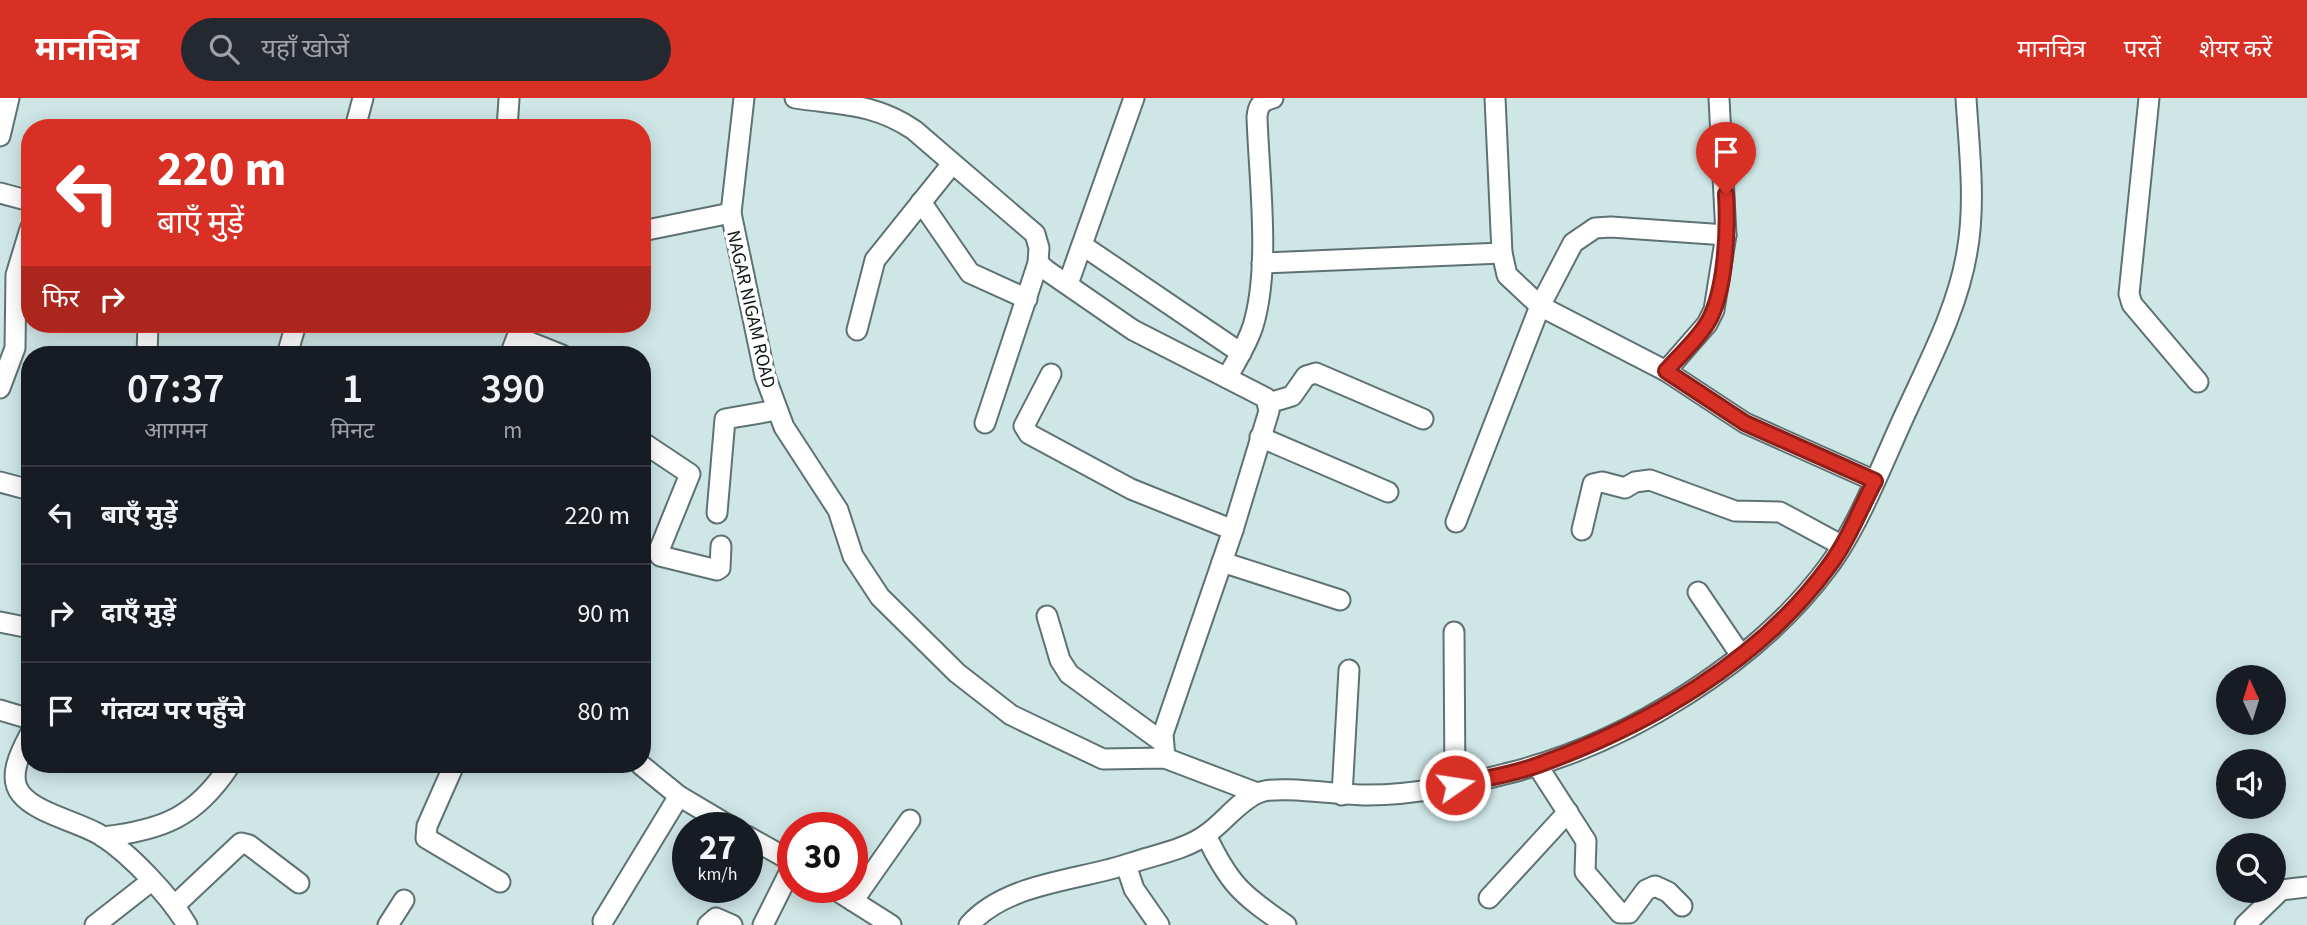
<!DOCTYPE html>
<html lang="hi">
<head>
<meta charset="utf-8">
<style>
	body { margin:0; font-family:"Source Sans 3","Noto Sans Devanagari",sans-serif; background:#242831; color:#f1f3f6; height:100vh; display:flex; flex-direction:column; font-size:26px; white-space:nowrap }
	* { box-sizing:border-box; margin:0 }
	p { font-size:23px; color:#9ea1a6 }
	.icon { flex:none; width:38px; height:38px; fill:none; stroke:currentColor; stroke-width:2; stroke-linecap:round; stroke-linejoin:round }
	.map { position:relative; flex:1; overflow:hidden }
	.drawer { position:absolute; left:21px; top:248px; width:630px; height:427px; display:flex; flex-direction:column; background:#171b24; border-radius:28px; box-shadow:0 4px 18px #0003 }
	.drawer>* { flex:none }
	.banner { position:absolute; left:21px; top:21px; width:630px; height:214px; border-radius:28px; box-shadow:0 4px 18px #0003; background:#d93025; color:#fff; overflow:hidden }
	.needle { width:46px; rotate:356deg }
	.controls { position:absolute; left:2216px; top:567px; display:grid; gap:14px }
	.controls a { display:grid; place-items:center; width:70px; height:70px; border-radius:50%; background:#171b24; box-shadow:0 4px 18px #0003; font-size:35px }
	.speed { position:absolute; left:672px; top:714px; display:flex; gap:14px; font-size:35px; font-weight:700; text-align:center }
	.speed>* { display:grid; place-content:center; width:91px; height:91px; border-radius:50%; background:#171b24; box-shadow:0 4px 18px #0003; line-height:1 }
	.speed small { font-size:18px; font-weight:400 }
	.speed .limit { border:10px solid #d22; background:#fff; color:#111 }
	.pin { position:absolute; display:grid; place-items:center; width:60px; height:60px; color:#fff; margin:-72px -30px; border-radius:50% 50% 50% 0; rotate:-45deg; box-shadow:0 0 7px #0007 }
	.pin .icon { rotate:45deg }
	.me { position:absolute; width:77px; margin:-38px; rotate:77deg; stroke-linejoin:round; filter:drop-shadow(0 0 5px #0008) }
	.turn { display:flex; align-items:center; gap:24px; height:147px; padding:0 21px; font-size:32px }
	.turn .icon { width:91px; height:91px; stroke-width:2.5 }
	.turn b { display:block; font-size:49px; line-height:60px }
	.then { display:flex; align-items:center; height:66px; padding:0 21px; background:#0003; gap:14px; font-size:26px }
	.eta { display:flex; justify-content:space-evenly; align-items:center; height:119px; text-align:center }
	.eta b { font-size:42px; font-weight:600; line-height:49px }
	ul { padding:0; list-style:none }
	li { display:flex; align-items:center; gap:21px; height:98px; padding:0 21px; border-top:2px solid #363941 }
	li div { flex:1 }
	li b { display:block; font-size:26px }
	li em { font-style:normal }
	header { display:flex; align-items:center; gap:42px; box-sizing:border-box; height:98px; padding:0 35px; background:#d93025; color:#fff }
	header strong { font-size:33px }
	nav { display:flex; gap:38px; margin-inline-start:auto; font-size:24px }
	.search { width:490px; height:63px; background:#242831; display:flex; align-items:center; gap:18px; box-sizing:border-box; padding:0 24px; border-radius:38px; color:#9ea1a6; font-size:26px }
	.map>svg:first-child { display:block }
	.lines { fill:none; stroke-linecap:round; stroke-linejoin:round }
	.street-casing { stroke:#5e7273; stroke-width:23 }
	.street { stroke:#fff; stroke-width:19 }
	.route-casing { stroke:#8d1f18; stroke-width:18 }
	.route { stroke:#d93025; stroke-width:12 }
	.labels { text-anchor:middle; stroke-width:7; stroke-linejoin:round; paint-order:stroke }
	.street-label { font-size:19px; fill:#0f1818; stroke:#fff }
</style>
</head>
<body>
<header>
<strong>मानचित्र</strong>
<div class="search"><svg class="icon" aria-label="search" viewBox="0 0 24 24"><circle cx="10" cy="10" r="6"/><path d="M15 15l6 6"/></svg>यहाँ खोजें</div>
<nav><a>मानचित्र</a><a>परतें</a><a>शेयर करें</a></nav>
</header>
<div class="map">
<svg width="2307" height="827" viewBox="0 0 2307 827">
	<rect width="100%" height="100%" fill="#cfe6e7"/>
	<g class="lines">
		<defs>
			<g id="street">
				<path d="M744,0L731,115L765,278L784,329L838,412L853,458L880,499L957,575L1011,617L1103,661L1165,660L1257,695"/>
				<path d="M795,0C841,7 874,5 914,32L1035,136L1039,150L1038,165L1046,172L1133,232L1227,280C1236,263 1247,247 1253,228C1271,169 1259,81 1257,19C1258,7 1262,3 1273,0"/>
				<path d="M2149,0L2129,196L2132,206L2198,284"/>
				<path d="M355,30L363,0"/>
				<path d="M507,30L509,1"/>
				<path d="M0,38L9,0"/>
				<path d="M0,95L30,103"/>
				<path d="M921,104L970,175L1027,201"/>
				<path d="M642,133L731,115"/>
				<path d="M1082,147L1241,255"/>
				<path d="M1502,155L1507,177L1540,208L1666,273L1745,325L1875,383"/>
				<path d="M1262,165L1502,155L1495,0"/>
				<path d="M1068,186L1134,0"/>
				<path d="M857,232L875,162L952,66"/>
				<path d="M147,257L148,226"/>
				<path d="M287,257L296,226"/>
				<path d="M510,257L517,239L562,257"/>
				<path d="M1666,273L1707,226L1714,212L1726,137"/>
				<path d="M1051,276L1024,328L1029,336L1131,391L1233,432"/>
				<path d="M0,290L15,250L16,177L30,131"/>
				<path d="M1269,305L1292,298L1306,278L1316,275L1423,321"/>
				<path d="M985,325L1038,165"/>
				<path d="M1260,339L1388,394"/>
				<path d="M642,344L690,376L660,450V458L717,472L720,470L721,448"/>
				<path d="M0,384L30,392"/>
				<path d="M717,415L725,321L777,312"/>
				<path d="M1456,424L1540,208L1573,145L1595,130L1611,129L1726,137L1719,0"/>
				<path d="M1582,432L1593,386L1602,384L1625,390L1635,384L1650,382L1735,413L1780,414L1841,447"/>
				<path d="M1222,464L1340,502"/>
				<path d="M1698,494L1740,556"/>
				<path d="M1047,518L1060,562L1069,576L1161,643"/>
				<path d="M0,524L30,530"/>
				<path d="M1454,534L1455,687"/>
				<path d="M0,612L30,621"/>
				<path d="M30,636C21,653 7,679 21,696C37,716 80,724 102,738C130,756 170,798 187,827"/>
				<path d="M1165,660L1163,636L1233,432L1269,313L1266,300L1227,280"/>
				<path d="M454,667L427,728L426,740L500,784"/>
				<path d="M641,667L679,698L733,730"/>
				<path d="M1537,667L1586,743L1585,774L1620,815H1629L1646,792L1655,788L1668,794L1682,808"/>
				<path d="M1342,697L1349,572"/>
				<path d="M1206,737C1229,786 1242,797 1286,827"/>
				<path d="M747,738L793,764"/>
				<path d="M103,739C163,732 196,719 230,667"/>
				<path d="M1126,767L1134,791L1159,827"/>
				<path d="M831,789L891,827"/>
				<path d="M1489,800L1568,714"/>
				<path d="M853,803L910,722"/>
				<path d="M174,808L241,745L249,747L299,785"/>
				<path d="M603,823L679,698"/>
				<path d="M95,827L150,784"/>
				<path d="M388,827L404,802"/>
				<path d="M708,827L716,820L732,827"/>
				<path d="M763,827L793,767"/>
				<path d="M969,827C1007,784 1079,783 1131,765C1155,757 1187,751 1207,736C1224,724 1239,703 1258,695C1278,686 1343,698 1368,697C1416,697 1466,686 1513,674C1628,644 1757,565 1828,469C1859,428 1885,359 1907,312C1930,262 1958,209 1967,154C1976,104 1969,51 1966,0"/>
				<path d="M2245,827L2281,792L2307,789"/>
			</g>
		</defs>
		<use href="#street" class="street-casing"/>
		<use href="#street" class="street"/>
	</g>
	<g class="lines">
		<defs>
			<path id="route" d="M1455,687C1482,681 1511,677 1538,667C1647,628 1760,563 1829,468C1848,443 1860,411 1875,383L1745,325L1666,273C1680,257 1698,241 1708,224C1726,193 1728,131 1726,96"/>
		</defs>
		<use href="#route" class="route-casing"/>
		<use href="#route" class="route"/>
	</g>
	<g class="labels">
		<g class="street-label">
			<text transform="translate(752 211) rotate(77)" y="7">NAGAR NIGAM ROAD</text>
		</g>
	</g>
</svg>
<div class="controls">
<a><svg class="needle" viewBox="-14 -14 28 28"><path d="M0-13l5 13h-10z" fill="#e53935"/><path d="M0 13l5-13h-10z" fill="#9ea1a6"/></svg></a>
<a><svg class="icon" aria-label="sound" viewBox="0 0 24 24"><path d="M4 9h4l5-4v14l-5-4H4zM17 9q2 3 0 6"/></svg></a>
<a><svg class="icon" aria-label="search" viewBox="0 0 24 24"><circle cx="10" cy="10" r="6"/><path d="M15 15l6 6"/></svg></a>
</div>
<div class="speed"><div>27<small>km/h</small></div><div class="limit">30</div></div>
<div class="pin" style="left:1726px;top:96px;background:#d93025"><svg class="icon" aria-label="arrive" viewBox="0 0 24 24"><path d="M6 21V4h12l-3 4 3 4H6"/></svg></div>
<svg class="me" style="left:1455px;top:687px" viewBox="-20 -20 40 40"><circle r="17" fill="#d93025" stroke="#fff" stroke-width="3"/><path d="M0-11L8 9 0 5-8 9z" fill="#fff"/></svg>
<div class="banner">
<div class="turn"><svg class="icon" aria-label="left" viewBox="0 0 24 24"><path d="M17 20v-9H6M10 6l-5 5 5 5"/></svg><div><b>220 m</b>बाएँ मुड़ें</div></div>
<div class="then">फिर<svg class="icon" aria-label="right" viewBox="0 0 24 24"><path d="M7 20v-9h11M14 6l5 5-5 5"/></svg></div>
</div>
<section class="drawer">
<div class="eta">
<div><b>07:37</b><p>आगमन</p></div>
<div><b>1</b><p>मिनट</p></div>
<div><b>390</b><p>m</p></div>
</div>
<ul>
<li><svg class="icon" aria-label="left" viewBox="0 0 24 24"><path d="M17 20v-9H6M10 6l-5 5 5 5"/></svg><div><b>बाएँ मुड़ें</b></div><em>220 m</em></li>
<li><svg class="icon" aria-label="right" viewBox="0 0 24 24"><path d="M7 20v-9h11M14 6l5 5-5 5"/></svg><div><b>दाएँ मुड़ें</b></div><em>90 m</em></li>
<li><svg class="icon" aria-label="arrive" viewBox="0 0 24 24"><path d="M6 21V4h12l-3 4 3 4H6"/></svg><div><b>गंतव्य पर पहुँचे</b></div><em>80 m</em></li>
</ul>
</section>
</div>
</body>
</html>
